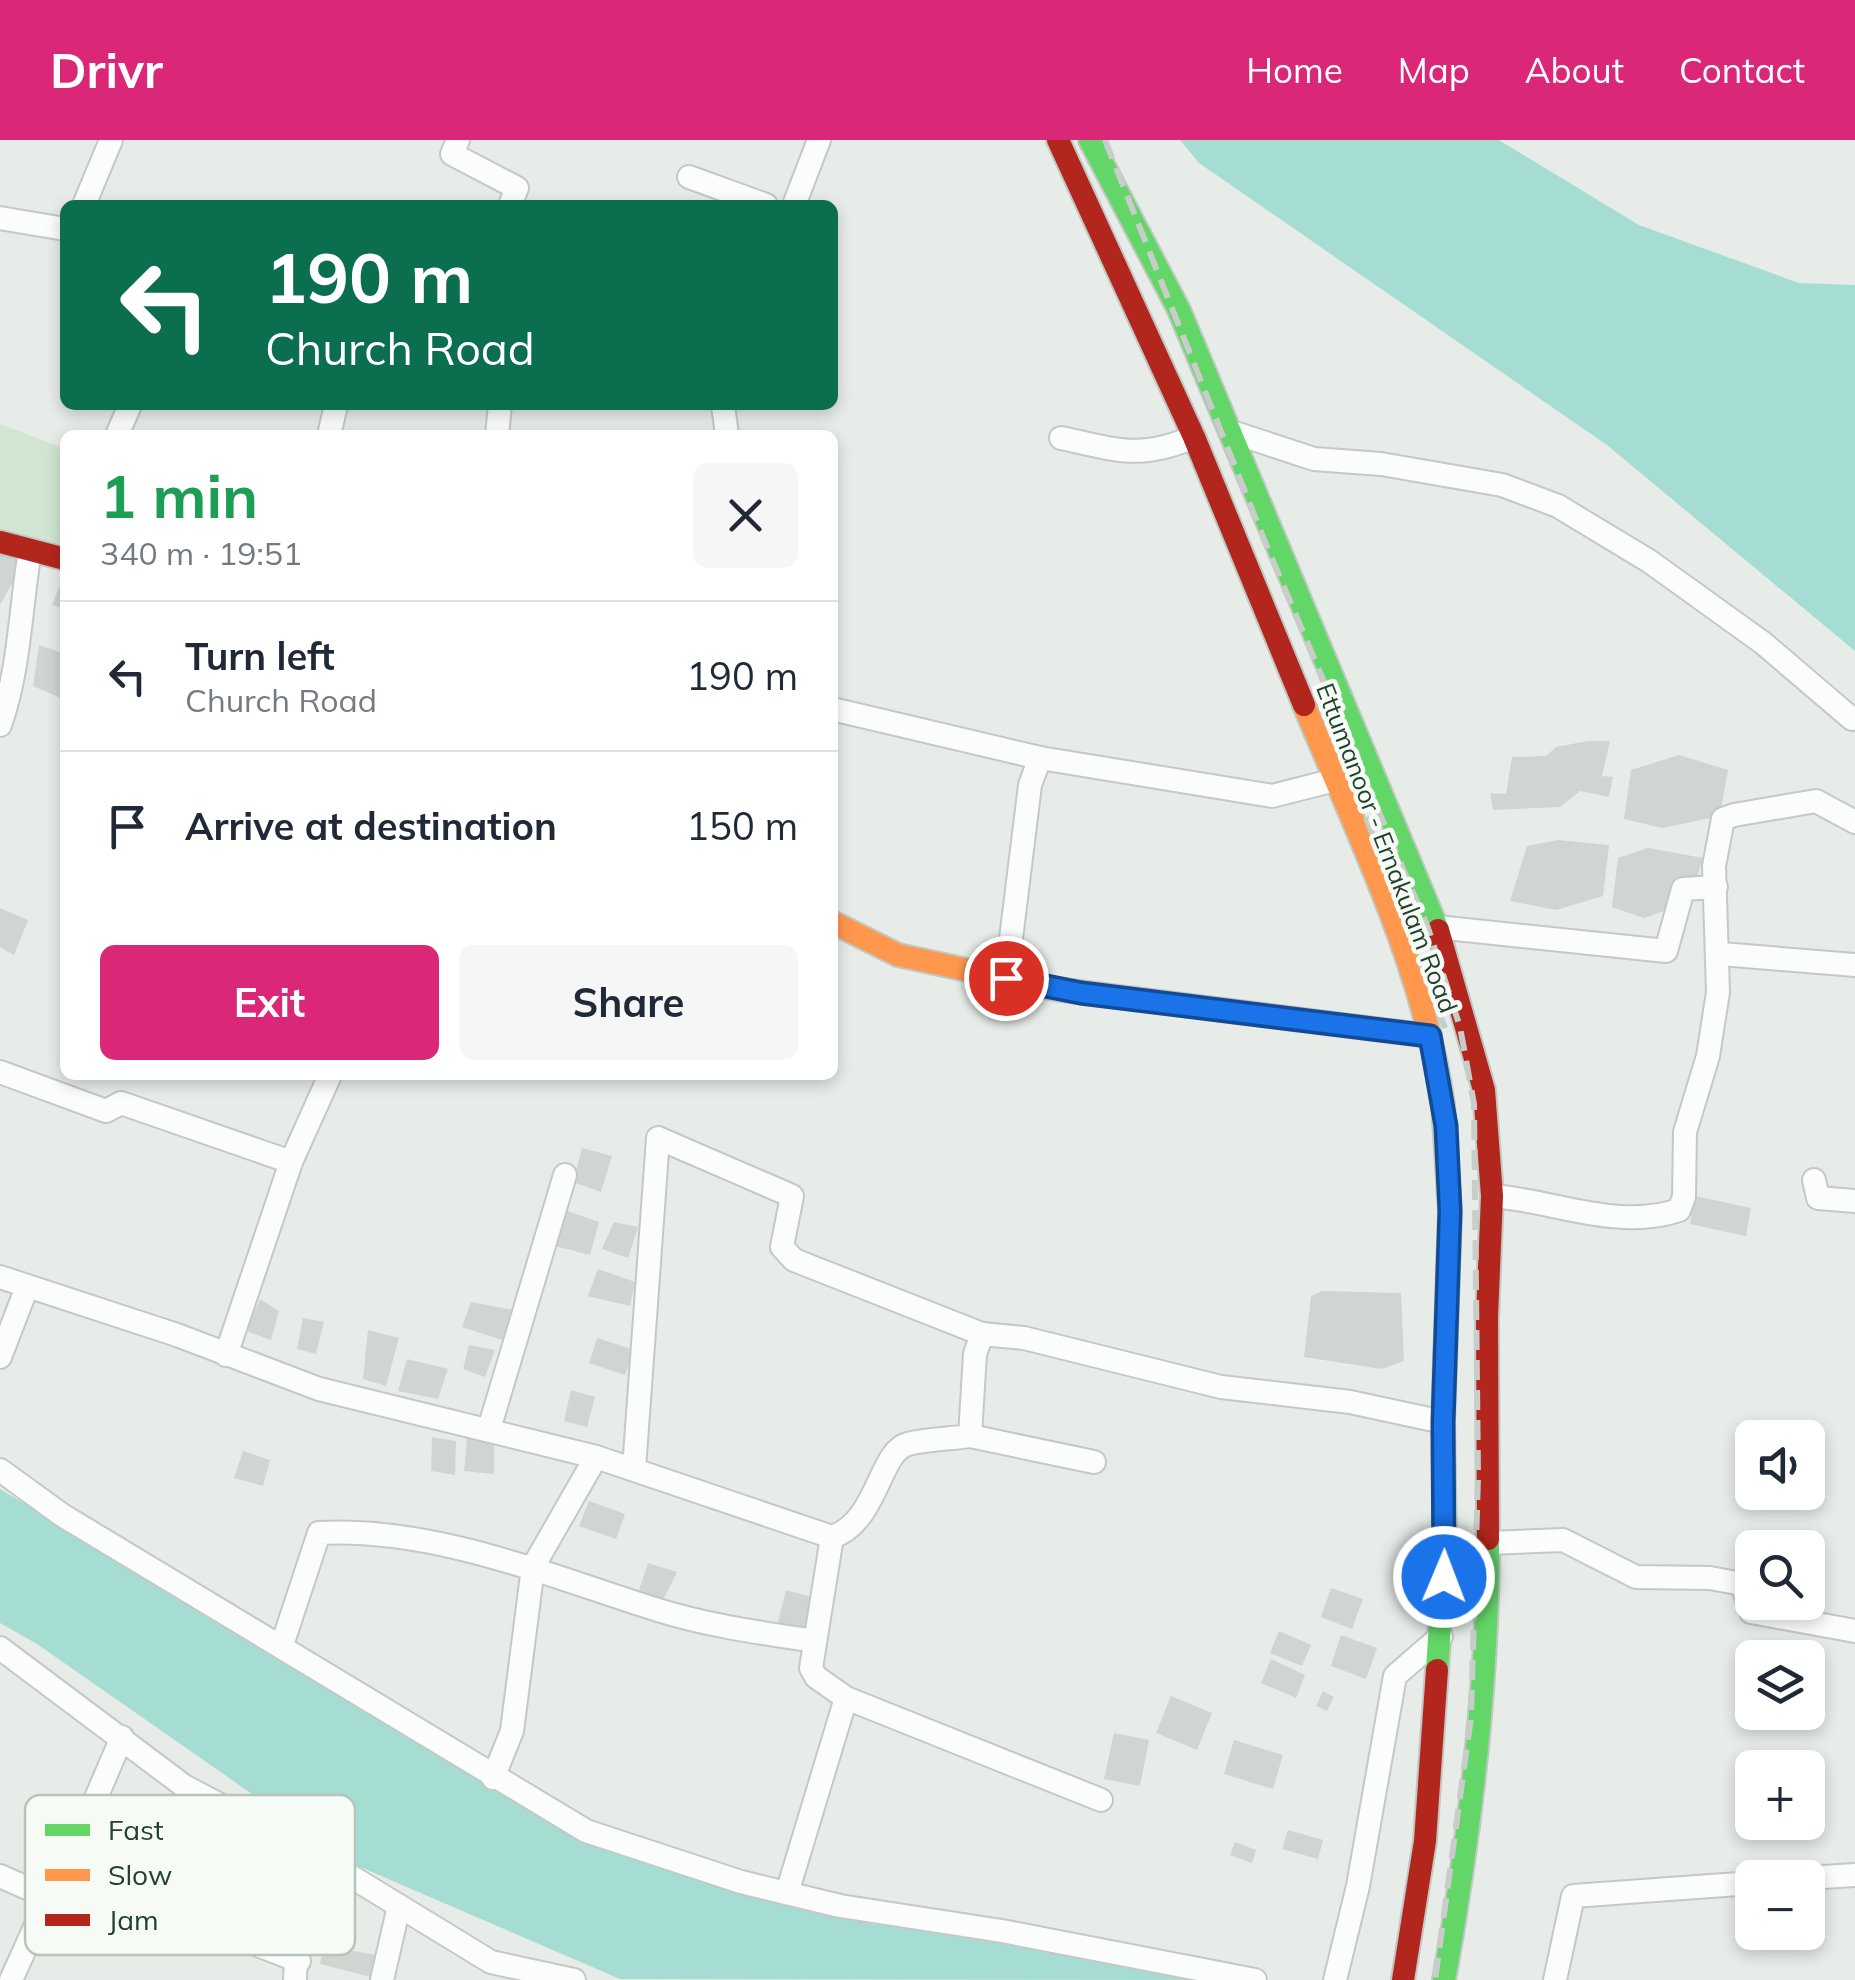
<!DOCTYPE html>
<html lang="en">
<head>
<meta charset="utf-8">
<style>
	body { margin:0; font-family:Mulish,sans-serif; background:#f6f6f7; color:#1f2937; height:100vh; display:flex; flex-direction:column; font-size:38px; white-space:nowrap }
	* { box-sizing:border-box; margin:0 }
	p { font-size:32px; color:#747a83 }
	.icon { flex:none; width:55px; height:55px; fill:none; stroke:currentColor; stroke-width:2; stroke-linecap:round; stroke-linejoin:round }
	.map { position:relative; flex:1; overflow:hidden }
	.panel { position:absolute; left:60px; top:290px; width:778px; height:650px; display:flex; flex-direction:column; background:#fff; border-radius:15px; box-shadow:0 5px 15px #0003 }
	.panel>* { flex:none }
	.guide { position:absolute; left:60px; top:60px; width:778px; height:210px; border-radius:15px; box-shadow:0 5px 15px #0003; background:#0b6e4f; color:#fff; overflow:hidden }
	.tools { position:absolute; left:1735px; top:1280px; display:grid; gap:20px }
	.tools a { display:grid; place-items:center; width:90px; height:90px; border-radius:15px; background:#fff; box-shadow:0 5px 15px #0003; font-size:50px }
	.pin { position:absolute; display:grid; place-items:center; width:85px; height:85px; color:#fff; margin:-42px; border:5px solid #fff; border-radius:50%; box-shadow:0 2px 10px #0007 }
	.me { position:absolute; width:110px; margin:-55px; rotate:1deg; stroke-linejoin:round; filter:drop-shadow(0 0 8px #0008) }
	.turn { display:flex; align-items:center; gap:35px; height:210px; padding:0 40px; font-size:45px }
	.turn .icon { width:130px; height:130px; stroke-width:2.5 }
	.turn b { display:block; font-size:70px; line-height:85px }
	.round { display:grid; place-items:center; flex:none; width:105px; height:105px; border-radius:15px; background:#f6f6f7 }
	.head { display:flex; align-items:center; justify-content:space-between; height:170px; padding:0 40px }
	h1 { font-size:60px; font-weight:700; line-height:75px; color:#1e9e55 }
	.primary-button { display:flex; gap:20px; margin-top:auto; padding:20px 40px }
	.primary-button a { flex:1; height:115px; border-radius:15px; background:#db2777; color:#fff; font-size:40px; font-weight:700; line-height:115px; text-align:center }
	.primary-button a+a { background:#f6f6f7; color:#1f2937 }
	ul { padding:0; list-style:none }
	li { display:flex; align-items:center; gap:30px; height:150px; padding:0 40px; border-top:2px solid #e0e1e3 }
	li div { flex:1 }
	li b { display:block; font-size:38px }
	li em { font-style:normal }
	header { display:flex; align-items:center; gap:60px; box-sizing:border-box; height:140px; padding:0 50px; background:#db2777; color:#fff }
	header strong { font-size:48px }
	nav { display:flex; gap:55px; margin-inline-start:auto; font-size:35px }
	.map>svg:first-child { display:block }
	.green { fill:#d0e6d0 }
	.water { fill:#a5ddd3 }
	.building { fill:#cfd5d1 }
	.lines { fill:none; stroke-linecap:round; stroke-linejoin:round }
	.street-casing { stroke:#c4c9c5; stroke-width:26 }
	.fast-casing { stroke:#c0c8c3; stroke-width:26 }
	.slow-casing { stroke:#c0c8c3; stroke-width:26 }
	.jam-casing { stroke:#c0c8c3; stroke-width:26 }
	.street { stroke:#fbfcfc; stroke-width:22 }
	.fast { stroke:#63d668; stroke-width:22 }
	.slow { stroke:#ff974d; stroke-width:22 }
	.jam { stroke:#b3261e; stroke-width:22 }
	.rail { stroke:#c8cdc9; stroke-width:6; stroke-dasharray:20 10; stroke-linecap:butt }
	.route-casing { stroke:#114b97; stroke-width:25 }
	.route { stroke:#1a73e8; stroke-width:18 }
	.labels { text-anchor:middle; stroke-width:9; stroke-linejoin:round; paint-order:stroke }
	.street-label { font-size:25px; fill:#22422f; stroke:#f6fbf6 }
	.key { fill:#f6fbf6; stroke:#b6c4ba; stroke-width:2.5 }
	.key-label { font-size:28px; fill:#22422f }
</style>
</head>
<body>
<header>
<strong>Drivr</strong>
<nav><a>Home</a><a>Map</a><a>About</a><a>Contact</a></nav>
</header>
<div class="map">
<svg width="1855" height="1840" viewBox="0 0 1855 1840">
	<rect width="100%" height="100%" fill="#e7ece8"/>
	<path class="green" d="M0,284L65,309V396L61,407L0,390Z"/>
	<g class="water">
		<path d="M1180,0H1499L1639,85L1799,143L1855,145V511L1607,305L1199,23Z"/>
		<path d="M0,1349L431,1609L732,1746L870,1784L1011,1799L1233,1840L620,1839L351,1723L37,1504L0,1483Z"/>
	</g>
	<g class="building">
		<path d="M0,407L25,421L0,465Z"/>
		<path d="M65,432V469L52,465Z"/>
		<path d="M39,505L65,514V560L33,546Z"/>
		<path d="M1588,601H1610L1602,636L1613,637L1609,657L1580,651L1560,667L1493,670L1490,653L1506,654L1512,617L1546,616L1556,607Z"/>
		<path d="M1679,615L1728,630L1720,676L1662,688L1624,679L1631,630Z"/>
		<path d="M1558,700L1609,705L1603,756L1556,770L1510,761L1527,706Z"/>
		<path d="M1648,708L1703,718L1695,743L1672,768L1644,778L1612,767L1618,718Z"/>
		<path d="M0,768L28,780L14,815L0,807Z"/>
		<path d="M582,1008L612,1016L601,1052L573,1042Z"/>
		<path d="M1695,1056L1751,1068L1746,1096L1690,1084Z"/>
		<path d="M567,1071L599,1082L590,1115L555,1106Z"/>
		<path d="M614,1082L638,1087L628,1118L602,1109Z"/>
		<path d="M598,1129L635,1142L630,1166L588,1156Z"/>
		<path d="M1322,1151L1401,1153L1404,1221L1382,1229L1304,1217L1311,1156Z"/>
		<path d="M260,1159L279,1171L271,1200L246,1191Z"/>
		<path d="M471,1162L518,1171L505,1201L462,1187Z"/>
		<path d="M303,1178L324,1182L316,1214L297,1209Z"/>
		<path d="M368,1190L399,1198L386,1246L363,1239Z"/>
		<path d="M597,1198L634,1210L625,1235L589,1223Z"/>
		<path d="M469,1205L495,1210L485,1237L463,1229Z"/>
		<path d="M407,1219L448,1229L438,1259L398,1251Z"/>
		<path d="M571,1250L595,1257L587,1287L564,1281Z"/>
		<path d="M432,1297L456,1301L455,1335L431,1331Z"/>
		<path d="M467,1298L494,1301V1334L464,1331Z"/>
		<path d="M243,1311L270,1320L263,1346L234,1338Z"/>
		<path d="M589,1361L625,1374L616,1399L579,1386Z"/>
		<path d="M648,1423L677,1432L662,1462L639,1450Z"/>
		<path d="M1331,1448L1363,1459L1352,1489L1321,1477Z"/>
		<path d="M786,1450L812,1457L805,1494L777,1486Z"/>
		<path d="M1279,1491L1311,1505L1302,1526L1270,1513Z"/>
		<path d="M1341,1495L1377,1508L1366,1539L1331,1526Z"/>
		<path d="M1271,1519L1305,1535L1296,1558L1261,1543Z"/>
		<path d="M1323,1551L1334,1557L1327,1571L1316,1566Z"/>
		<path d="M1171,1556L1212,1573L1197,1610L1156,1593Z"/>
		<path d="M1114,1593L1149,1600L1140,1646L1104,1639Z"/>
		<path d="M1234,1600L1283,1615L1273,1649L1224,1634Z"/>
		<path d="M1288,1690L1323,1700L1318,1719L1282,1709Z"/>
		<path d="M1235,1702L1256,1710L1252,1723L1230,1715Z"/>
		<path d="M324,1805L380,1816L375,1838L320,1824Z"/>
	</g>
	<g class="lines">
		<defs>
			<g id="street">
				<path d="M458,0L452,14L517,48L510,65"/>
				<path d="M689,37L766,65"/>
				<path d="M84,65L111,0"/>
				<path d="M794,65L819,0"/>
				<path d="M0,78L65,89"/>
				<path d="M723,265L727,295"/>
				<path d="M1232,292L1314,319L1381,324L1502,345L1558,366L1649,421L1763,503L1852,579"/>
				<path d="M117,295L130,265"/>
				<path d="M329,295L336,265"/>
				<path d="M497,295L500,265"/>
				<path d="M1061,298C1117,310 1139,320 1194,297"/>
				<path d="M832,569L1040,618L1272,656L1335,640"/>
				<path d="M0,585C20,528 20,470 30,411"/>
				<path d="M1437,787L1666,811L1683,749L1716,747"/>
				<path d="M1721,814L1855,825"/>
				<path d="M1006,839L1030,645L1040,618"/>
				<path d="M0,932L106,971L121,963L291,1022"/>
				<path d="M1814,1040L1818,1058L1855,1061"/>
				<path d="M1492,1056C1552,1060 1618,1091 1679,1070L1684,1057L1685,992L1708,916L1718,852L1714,726L1723,679L1734,675L1816,661L1855,682"/>
				<path d="M0,1137L177,1195L319,1249L596,1317L832,1397C878,1382 879,1311 908,1304C927,1299 950,1299 970,1296L975,1214L982,1194L1024,1198L1221,1247L1350,1262L1443,1282"/>
				<path d="M226,1215L291,1022L330,935"/>
				<path d="M0,1217L27,1147"/>
				<path d="M489,1289L565,1035"/>
				<path d="M970,1296L1094,1322"/>
				<path d="M634,1329L658,998L792,1056L782,1107L794,1120L982,1194"/>
				<path d="M0,1330L62,1375L586,1691L741,1742L840,1766L1002,1791L1255,1840"/>
				<path d="M1488,1403L1563,1400L1636,1437L1710,1438L1742,1444L1751,1472L1855,1491"/>
				<path d="M282,1505L319,1393C435,1387 549,1436 658,1470C709,1486 762,1493 815,1501"/>
				<path d="M0,1508L184,1646L324,1720L491,1822L574,1840"/>
				<path d="M846,1558L1101,1660"/>
				<path d="M493,1638L512,1591L533,1427L596,1317"/>
				<path d="M84,1686L122,1597"/>
				<path d="M0,1736L36,1752L40,1776L11,1840"/>
				<path d="M1808,1738L1855,1735"/>
				<path d="M787,1753L846,1558L816,1537L811,1528L832,1397"/>
				<path d="M262,1761L298,1778"/>
				<path d="M214,1782L216,1789L299,1821"/>
				<path d="M295,1840L298,1778L324,1720"/>
				<path d="M382,1840L399,1766"/>
				<path d="M1335,1840L1358,1746L1395,1536L1441,1496"/>
				<path d="M1555,1840L1573,1756L1752,1743"/>
			</g>
			<g id="fast">
				<path d="M1090,0L1179,170L1438,790"/>
				<path d="M1437,1530L1445,1407L1443,1282L1450,1071L1443,965"/>
				<path d="M1444,1840C1470,1695 1488,1547 1488,1399"/>
			</g>
			<g id="slow">
				<path d="M1304,565C1357,693 1424,827 1443,965"/>
				<path d="M832,782L898,815L1055,849L1430,896"/>
			</g>
			<g id="jam">
				<path d="M1058,0L1194,297L1304,565"/>
				<path d="M0,402L65,419"/>
				<path d="M1438,790L1484,950L1492,1056L1487,1177L1488,1399"/>
				<path d="M1403,1840L1425,1701L1437,1530"/>
			</g>
		</defs>
		<use href="#street" class="street-casing"/>
		<use href="#fast" class="fast-casing"/>
		<use href="#slow" class="slow-casing"/>
		<use href="#jam" class="jam-casing"/>
		<use href="#street" class="street"/>
		<use href="#fast" class="fast"/>
		<use href="#slow" class="slow"/>
		<use href="#jam" class="jam"/>
		<g class="rail">
			<path d="M1105,0L1265,402L1428,788L1460,887L1474,964L1478,1336L1471,1577L1435,1840"/>
			<path d="M1366,677L1445,888"/>
		</g>
	</g>
	<g class="lines">
		<defs>
			<path id="route" d="M1006,838L1081,853L1430,896L1446,986L1450,1071L1443,1282L1444,1437"/>
		</defs>
		<use href="#route" class="route-casing"/>
		<use href="#route" class="route"/>
	</g>
	<g class="labels">
		<g class="street-label">
			<text transform="translate(1387 708) rotate(69)" y="9">Ettumanoor - Ernakulam Road</text>
		</g>
	</g>
	<rect x="25" y="1655" width="330" height="160" rx="15" class="key"/>
	<rect x="45" y="1684" width="45" height="12" fill="#63d668"/>
	<rect x="45" y="1729" width="45" height="12" fill="#ff974d"/>
	<rect x="45" y="1774" width="45" height="12" fill="#b3261e"/>
	<g class="key-label">
		<text x="108" y="1700">Fast</text>
		<text x="108" y="1745">Slow</text>
		<text x="108" y="1790">Jam</text>
	</g>
</svg>
<div class="tools">
<a><svg class="icon" aria-label="sound" viewBox="0 0 24 24"><path d="M4 9h4l5-4v14l-5-4H4zM17 9q2 3 0 6"/></svg></a>
<a><svg class="icon" aria-label="search" viewBox="0 0 24 24"><circle cx="10" cy="10" r="6"/><path d="M15 15l6 6"/></svg></a>
<a><svg class="icon" aria-label="layers" viewBox="0 0 24 24"><path d="M12 4l9 5-9 5-9-5zM3 14l9 5 9-5"/></svg></a>
<a>+</a>
<a>−</a>
</div>
<div class="pin" style="left:1006px;top:838px;background:#d93025"><svg class="icon" aria-label="arrive" viewBox="0 0 24 24"><path d="M6 21V4h12l-3 4 3 4H6"/></svg></div>
<svg class="me" style="left:1444px;top:1437px" viewBox="-20 -20 40 40"><circle r="17" fill="#1a73e8" stroke="#fff" stroke-width="3"/><path d="M0-11L8 9 0 5-8 9z" fill="#fff"/></svg>
<div class="guide">
<div class="turn"><svg class="icon" aria-label="left" viewBox="0 0 24 24"><path d="M17 20v-9H6M10 6l-5 5 5 5"/></svg><div><b>190 m</b>Church Road</div></div>
</div>
<section class="panel">
<div class="head"><div><h1>1 min</h1><p>340 m · 19:51</p></div><a class="round"><svg class="icon" aria-label="close" viewBox="0 0 24 24"><path d="M6 6l12 12M18 6L6 18"/></svg></a></div>
<ul>
<li><svg class="icon" aria-label="left" viewBox="0 0 24 24"><path d="M17 20v-9H6M10 6l-5 5 5 5"/></svg><div><b>Turn left</b><p>Church Road</p></div><em>190 m</em></li>
<li><svg class="icon" aria-label="arrive" viewBox="0 0 24 24"><path d="M6 21V4h12l-3 4 3 4H6"/></svg><div><b>Arrive at destination</b></div><em>150 m</em></li>
</ul>
<div class="primary-button"><a>Exit</a><a>Share</a></div>
</section>
</div>
</body>
</html>
